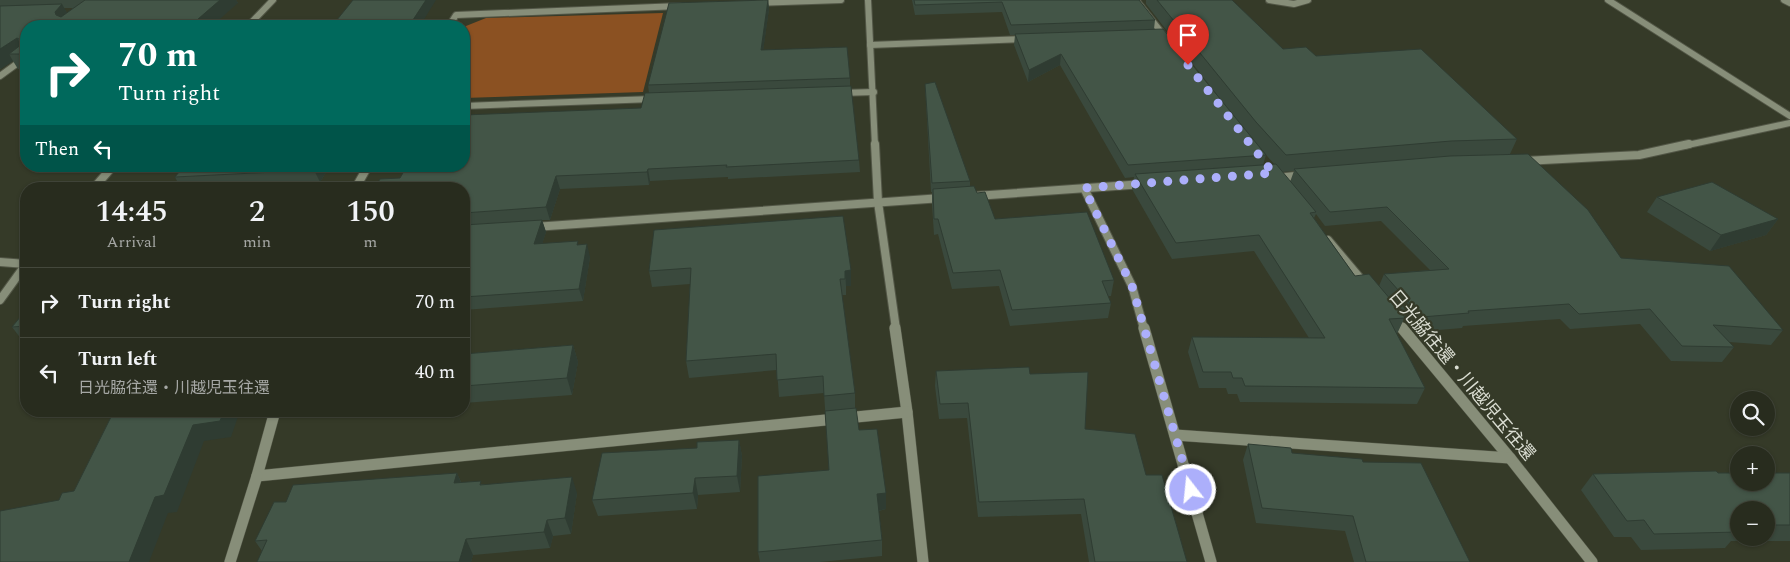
<!DOCTYPE html>
<html lang="en">
<head>
<meta charset="utf-8">
<style>
	body { margin:0; font-family:Spectral,"Noto Sans JP",serif; background:#34382b; color:#f1f3f6; height:100vh; display:flex; flex-direction:column; font-size:19px; white-space:nowrap }
	* { box-sizing:border-box; margin:0 }
	p { font-size:16px; color:#a5a7a4 }
	.icon { flex:none; width:28px; height:28px; fill:none; stroke:currentColor; stroke-width:2; stroke-linecap:round; stroke-linejoin:round }
	.map { position:relative; flex:1; overflow:hidden }
	.drawer { position:absolute; left:20px; top:182px; width:450px; height:235px; display:flex; flex-direction:column; background:#282c1e; border-radius:20px; box-shadow:0 1px 4px #0004,0 0 0 1px #44483c }
	.drawer>* { flex:none }
	.banner { position:absolute; left:20px; top:20px; width:450px; height:152px; border-radius:20px; box-shadow:0 1px 4px #0004,0 0 0 1px #44483c; background:#00695c; color:#fff; overflow:hidden }
	.tools { position:absolute; left:1730px; top:391px; display:grid; gap:10px }
	.tools a { display:grid; place-items:center; width:45px; height:45px; border-radius:50%; background:#282c1e; box-shadow:0 1px 4px #0004,0 0 0 1px #44483c; font-size:25px }
	.pin { position:absolute; display:grid; place-items:center; width:42px; height:42px; color:#fff; margin:-51px -21px; border-radius:50% 50% 50% 0; rotate:-45deg; box-shadow:0 0 5px #0007 }
	.pin .icon { rotate:45deg }
	.me { position:absolute; width:55px; margin:-28px; rotate:344deg; stroke-linejoin:round; filter:drop-shadow(0 0 4px #0008) }
	.turn { display:flex; align-items:center; gap:18px; height:105px; padding:0 15px; font-size:22px }
	.turn .icon { width:65px; height:65px; stroke-width:2.5 }
	.turn b { display:block; font-size:35px; line-height:42px }
	.then { display:flex; align-items:center; height:48px; padding:0 15px; background:#0003; gap:10px; font-size:19px }
	.eta { display:flex; justify-content:space-evenly; align-items:center; height:85px; text-align:center }
	.eta b { font-size:30px; font-weight:600; line-height:35px }
	ul { padding:0; list-style:none }
	li { display:flex; align-items:center; gap:15px; height:70px; padding:0 15px; border-top:1px solid #44483c }
	li div { flex:1 }
	li b { display:block; font-size:19px }
	li em { font-style:normal }
	.map>svg:first-child { display:block }
	.green { fill:#8b5122 }
	.lines { fill:none; stroke-linecap:round; stroke-linejoin:round }
	.minor-far2-casing { stroke:#525646; stroke-width:8 }
	.minor-far1-casing { stroke:#525646; stroke-width:10 }
	.minor-casing { stroke:#525646; stroke-width:12 }
	.minor-far2 { stroke:#878e79; stroke-width:6 }
	.minor-far1 { stroke:#878e79; stroke-width:8 }
	.minor { stroke:#878e79; stroke-width:11 }
	.wall { fill:#3a493d; fill-rule:evenodd }
	.shaded-wall { fill:#2f3c32 }
	.building { fill:#435547; stroke:#2f3c32 }
	.route { stroke:#acaffb; stroke-width:9; stroke-dasharray:0 16.2 }
	.labels { text-anchor:middle; stroke-width:4.5; stroke-linejoin:round; paint-order:stroke }
	.street-label { font-size:18px; fill:#daddd2; stroke:#353a28 }
</style>
</head>
<body>
<div class="map">
<svg width="1790" height="562" viewBox="0 0 1790 562">
	<rect width="100%" height="100%" fill="#353a28"/>
	<path class="green" d="M663,13L643,92L464,98V30L466,26L486,18Z"/>
	<g class="lines">
		<defs>
			<g id="minor-far2">
				<path d="M868,0L875,146"/>
				<path d="M1136,0L1165,37"/>
				<path d="M1269,0L1294,4L1308,0"/>
				<path d="M1608,0L1790,116"/>
				<path d="M1784,0L1790,3"/>
				<path d="M758,3L841,0"/>
				<path d="M248,26L273,0"/>
				<path d="M449,26L456,15L680,6"/>
				<path d="M870,45L1025,39"/>
				<path d="M0,76L26,57"/>
				<path d="M841,93L874,92"/>
				<path d="M464,106L653,99"/>
				<path d="M1683,146L1790,123"/>
			</g>
			<g id="minor-far1">
				<path d="M875,144L878,202L896,329"/>
				<path d="M1524,161L1639,155L1689,144"/>
				<path d="M1277,178L1304,175"/>
				<path d="M1084,188L1132,286L1144,329"/>
				<path d="M93,189L113,166"/>
				<path d="M355,189L368,166"/>
				<path d="M975,196L1144,184"/>
				<path d="M534,227L942,198"/>
				<path d="M1328,240L1365,284"/>
				<path d="M0,262L26,264"/>
				<path d="M0,300L26,264"/>
				<path d="M1394,319L1403,329"/>
			</g>
			<g id="minor">
				<path d="M895,328L907,412L923,562"/>
				<path d="M1144,328L1211,562"/>
				<path d="M1402,328L1510,458L1592,562"/>
				<path d="M275,411L257,476L907,412"/>
				<path d="M1175,435L1510,458"/>
				<path d="M230,562L257,476"/>
			</g>
		</defs>
		<use href="#minor-far2" class="minor-far2-casing"/>
		<use href="#minor-far1" class="minor-far1-casing"/>
		<use href="#minor" class="minor-casing"/>
		<use href="#minor-far2" class="minor-far2"/>
		<use href="#minor-far1" class="minor-far1"/>
		<use href="#minor" class="minor"/>
	</g>
	<g class="wall">
		<path d="M0,0H236L238,3L26,26V69H18L13,61L0,69ZM64,8H73L67,13Z"/>
		<path d="M768,0L769,9L763,50L850,78V86L859,160L860,172L728,179V177L650,181L649,185L560,189L550,220H542L546,232L542,244L579,245L590,257L583,301L464,310V189L400,178L641,108L649,93L648,85Z"/>
		<path d="M912,0H1139L1155,20L1154,29L1221,100L1146,4V0H1232L1283,49L1316,56L1517,139L1510,154L1621,258L1783,330L1771,345L1729,342L1734,347L1722,362L1671,361L1640,324L1570,329L1560,319L1463,326L1462,328L1415,332L1404,319L1397,334L1425,388L1417,404L1240,402L1237,394H1228L1226,388H1199L1188,352L1192,337L1309,338L1254,251L1172,259L1132,189L1134,177L1125,178L1060,65L1028,82L1014,45L1015,35H1010L1002,12L915,15ZM1262,150L1274,164L1263,165L1266,155ZM1294,171L1290,182L1282,172ZM1316,214L1325,226L1381,221L1430,270L1384,274L1379,286L1355,276L1314,218Z"/>
		<path d="M925,84L970,181V186L977,193L995,219L1114,280L1111,296H1108L1111,303L1108,318L1010,326L999,286L952,289L938,234L934,235L932,204V192H931Z"/>
		<path d="M184,166H330L320,182L200,189H181L175,177Z"/>
		<path d="M1657,197L1778,219L1766,235L1710,251L1647,212Z"/>
		<path d="M654,230L851,270V286H846V295H842L855,393V408L859,430L886,493V509L879,511L882,540V556L820,562H760L758,552L829,470L824,393L779,397L777,370L689,378L686,361L690,284L652,287L649,271Z"/>
		<path d="M26,310V344H25L12,327Z"/>
		<path d="M573,345L578,362L572,395L464,403V354Z"/>
		<path d="M936,371L1030,374L1085,429L1146,475L1187,562H1089L1081,514L978,517L967,418L939,419L935,386Z"/>
		<path d="M320,411H366L322,415Z"/>
		<path d="M739,440L742,456L740,492L698,495L697,509L598,516L592,500L697,448Z"/>
		<path d="M1248,444L1292,453L1363,462L1470,562H1354L1345,531L1256,523L1243,460Z"/>
		<path d="M457,473L461,482L577,493L571,534L553,536L550,548L473,555L471,562H257L262,551L255,541L286,502Z"/>
		<path d="M1790,473V541H1731L1725,548L1641,550L1631,537H1614L1581,490L1593,474ZM1739,510H1766V538H1739Z"/>
	</g>
	<g class="shaded-wall">
		<path d="M220,0H236L238,3L212,26H190Z"/>
		<path d="M426,0H436L420,26H409Z"/>
		<path d="M768,0L769,9L762,59L761,50Z"/>
		<path d="M62,4L70,18L63,26L55,12Z"/>
		<path d="M17,38L26,52L9,54L13,61L1,69L0,68V49Z"/>
		<path d="M1061,54L1060,65L1028,82L1029,70Z"/>
		<path d="M317,166H330L320,182L314,170Z"/>
		<path d="M648,169L650,181L649,185L647,172Z"/>
		<path d="M556,176L560,189L550,220L546,207Z"/>
		<path d="M1778,219L1766,235L1710,251L1721,235Z"/>
		<path d="M542,220L546,232L538,257L534,244Z"/>
		<path d="M587,244L590,257L583,301L579,289Z"/>
		<path d="M851,270V286H846L845,271Z"/>
		<path d="M573,345L578,362L572,395L567,378Z"/>
		<path d="M224,411H240L231,437L204,441L177,512L168,513L149,562H129L155,497L193,425Z"/>
		<path d="M739,440L742,456L740,492L737,476Z"/>
		<path d="M457,473L464,490L454,483Z"/>
		<path d="M572,477L577,493L571,534L565,518Z"/>
		<path d="M695,478L698,495L697,509L693,493Z"/>
		<path d="M886,493V509L877,511V494Z"/>
		<path d="M547,520L553,536L550,548L544,532Z"/>
		<path d="M466,539L473,555L471,562H459Z"/>
	</g>
	<g class="building">
		<path d="M85,0H220L190,26H26V54H9L22,44L21,40L17,38L0,49V6L62,4L55,12L56,15L61,17Z"/>
		<path d="M353,0H426L409,26H332Z"/>
		<path d="M768,0L761,50L847,47L850,78L648,85L669,3Z"/>
		<path d="M914,0H1139L1155,20L1011,25L1002,2L915,5Z"/>
		<path d="M1157,0H1232L1283,49L1306,47L1316,56L1421,49L1517,139L1451,141L1286,155L1256,122Z"/>
		<path d="M1163,29L1266,155L1128,165L1061,54L1029,70L1015,34Z"/>
		<path d="M935,82L970,181L932,183L925,84Z"/>
		<path d="M851,86L859,160L726,167L727,165L648,169L647,172L556,176L546,207L464,213V189H374L380,179L400,178L407,166H464V115L641,108L645,93Z"/>
		<path d="M1528,154L1588,210L1621,258L1729,266L1783,330L1713,325L1734,347L1682,346L1650,309L1579,314L1569,304L1468,311L1469,313L1422,317L1384,274L1449,269L1387,207L1330,212L1294,169L1450,156Z"/>
		<path d="M1276,164L1316,212L1310,213L1355,276L1369,274L1402,313L1405,318L1389,319L1425,388L1245,386L1242,378H1233L1231,372H1203L1192,337L1325,338L1259,235L1176,243L1135,174Z"/>
		<path d="M184,166H317L314,170L175,177Z"/>
		<path d="M1712,182L1778,219L1721,235L1657,197Z"/>
		<path d="M974,186L977,193L985,192L995,219L1087,212L1114,280L1102,281L1111,303L1012,310L1000,270L953,273L938,219H934L933,189Z"/>
		<path d="M843,216L851,270L845,271V279H840L855,393L824,396L823,376L777,380L776,354L686,361L691,268L649,271L654,230Z"/>
		<path d="M542,220L534,244L578,241L577,245L587,244L579,289L464,297V225Z"/>
		<path d="M26,310V326L12,327Z"/>
		<path d="M573,345L567,378L464,386V354Z"/>
		<path d="M1029,367L1030,374L1088,372L1085,429L1135,434L1146,475H1162L1187,562H1095L1084,499L979,502L968,403L940,404L936,371Z"/>
		<path d="M856,408L859,430L877,429L886,493L877,494L882,540L758,552V476L829,470L825,411Z"/>
		<path d="M114,411H224L220,421L193,425L164,495L155,497L129,562H0V511L59,500L62,493L74,491Z"/>
		<path d="M739,440L737,476L695,478L693,493L592,500L602,453L697,448V442Z"/>
		<path d="M1248,444L1291,448L1292,453L1362,459L1363,462L1421,463L1470,562H1366L1353,516L1262,508Z"/>
		<path d="M1716,471L1718,473H1739V482H1766V473H1790V525H1766V510H1739V525H1735L1739,529V532L1654,534L1644,520L1627,521L1593,474Z"/>
		<path d="M457,473L454,483L481,481L480,485L572,477L565,518L547,520L544,532L466,539L459,562H257L267,540L255,541L274,502H286L293,485Z"/>
	</g>
	<g class="lines">
		<path class="route" d="M1188,65L1273,173L1084,188L1132,286L1191,490"/>
	</g>
	<g class="labels">
		<g class="street-label">
			<text transform="translate(1462 375) rotate(50)" y="6">日光脇往還・川越児玉往還</text>
		</g>
	</g>
</svg>
<div class="tools">
<a><svg class="icon" aria-label="search" viewBox="0 0 24 24"><circle cx="10" cy="10" r="6"/><path d="M15 15l6 6"/></svg></a>
<a>+</a>
<a>−</a>
</div>
<div class="pin" style="left:1188px;top:65px;background:#d93025"><svg class="icon" aria-label="arrive" viewBox="0 0 24 24"><path d="M6 21V4h12l-3 4 3 4H6"/></svg></div>
<svg class="me" style="left:1191px;top:490px" viewBox="-20 -20 40 40"><circle r="17" fill="#acaffb" stroke="#fff" stroke-width="3"/><path d="M0-11L8 9 0 5-8 9z" fill="#fff"/></svg>
<div class="banner">
<div class="turn"><svg class="icon" aria-label="right" viewBox="0 0 24 24"><path d="M7 20v-9h11M14 6l5 5-5 5"/></svg><div><b>70 m</b>Turn right</div></div>
<div class="then">Then<svg class="icon" aria-label="left" viewBox="0 0 24 24"><path d="M17 20v-9H6M10 6l-5 5 5 5"/></svg></div>
</div>
<section class="drawer">
<div class="eta">
<div><b>14:45</b><p>Arrival</p></div>
<div><b>2</b><p>min</p></div>
<div><b>150</b><p>m</p></div>
</div>
<ul>
<li><svg class="icon" aria-label="right" viewBox="0 0 24 24"><path d="M7 20v-9h11M14 6l5 5-5 5"/></svg><div><b>Turn right</b></div><em>70 m</em></li>
<li><svg class="icon" aria-label="left" viewBox="0 0 24 24"><path d="M17 20v-9H6M10 6l-5 5 5 5"/></svg><div><b>Turn left</b><p>日光脇往還・川越児玉往還</p></div><em>40 m</em></li>
</ul>
</section>
</div>
</body>
</html>
